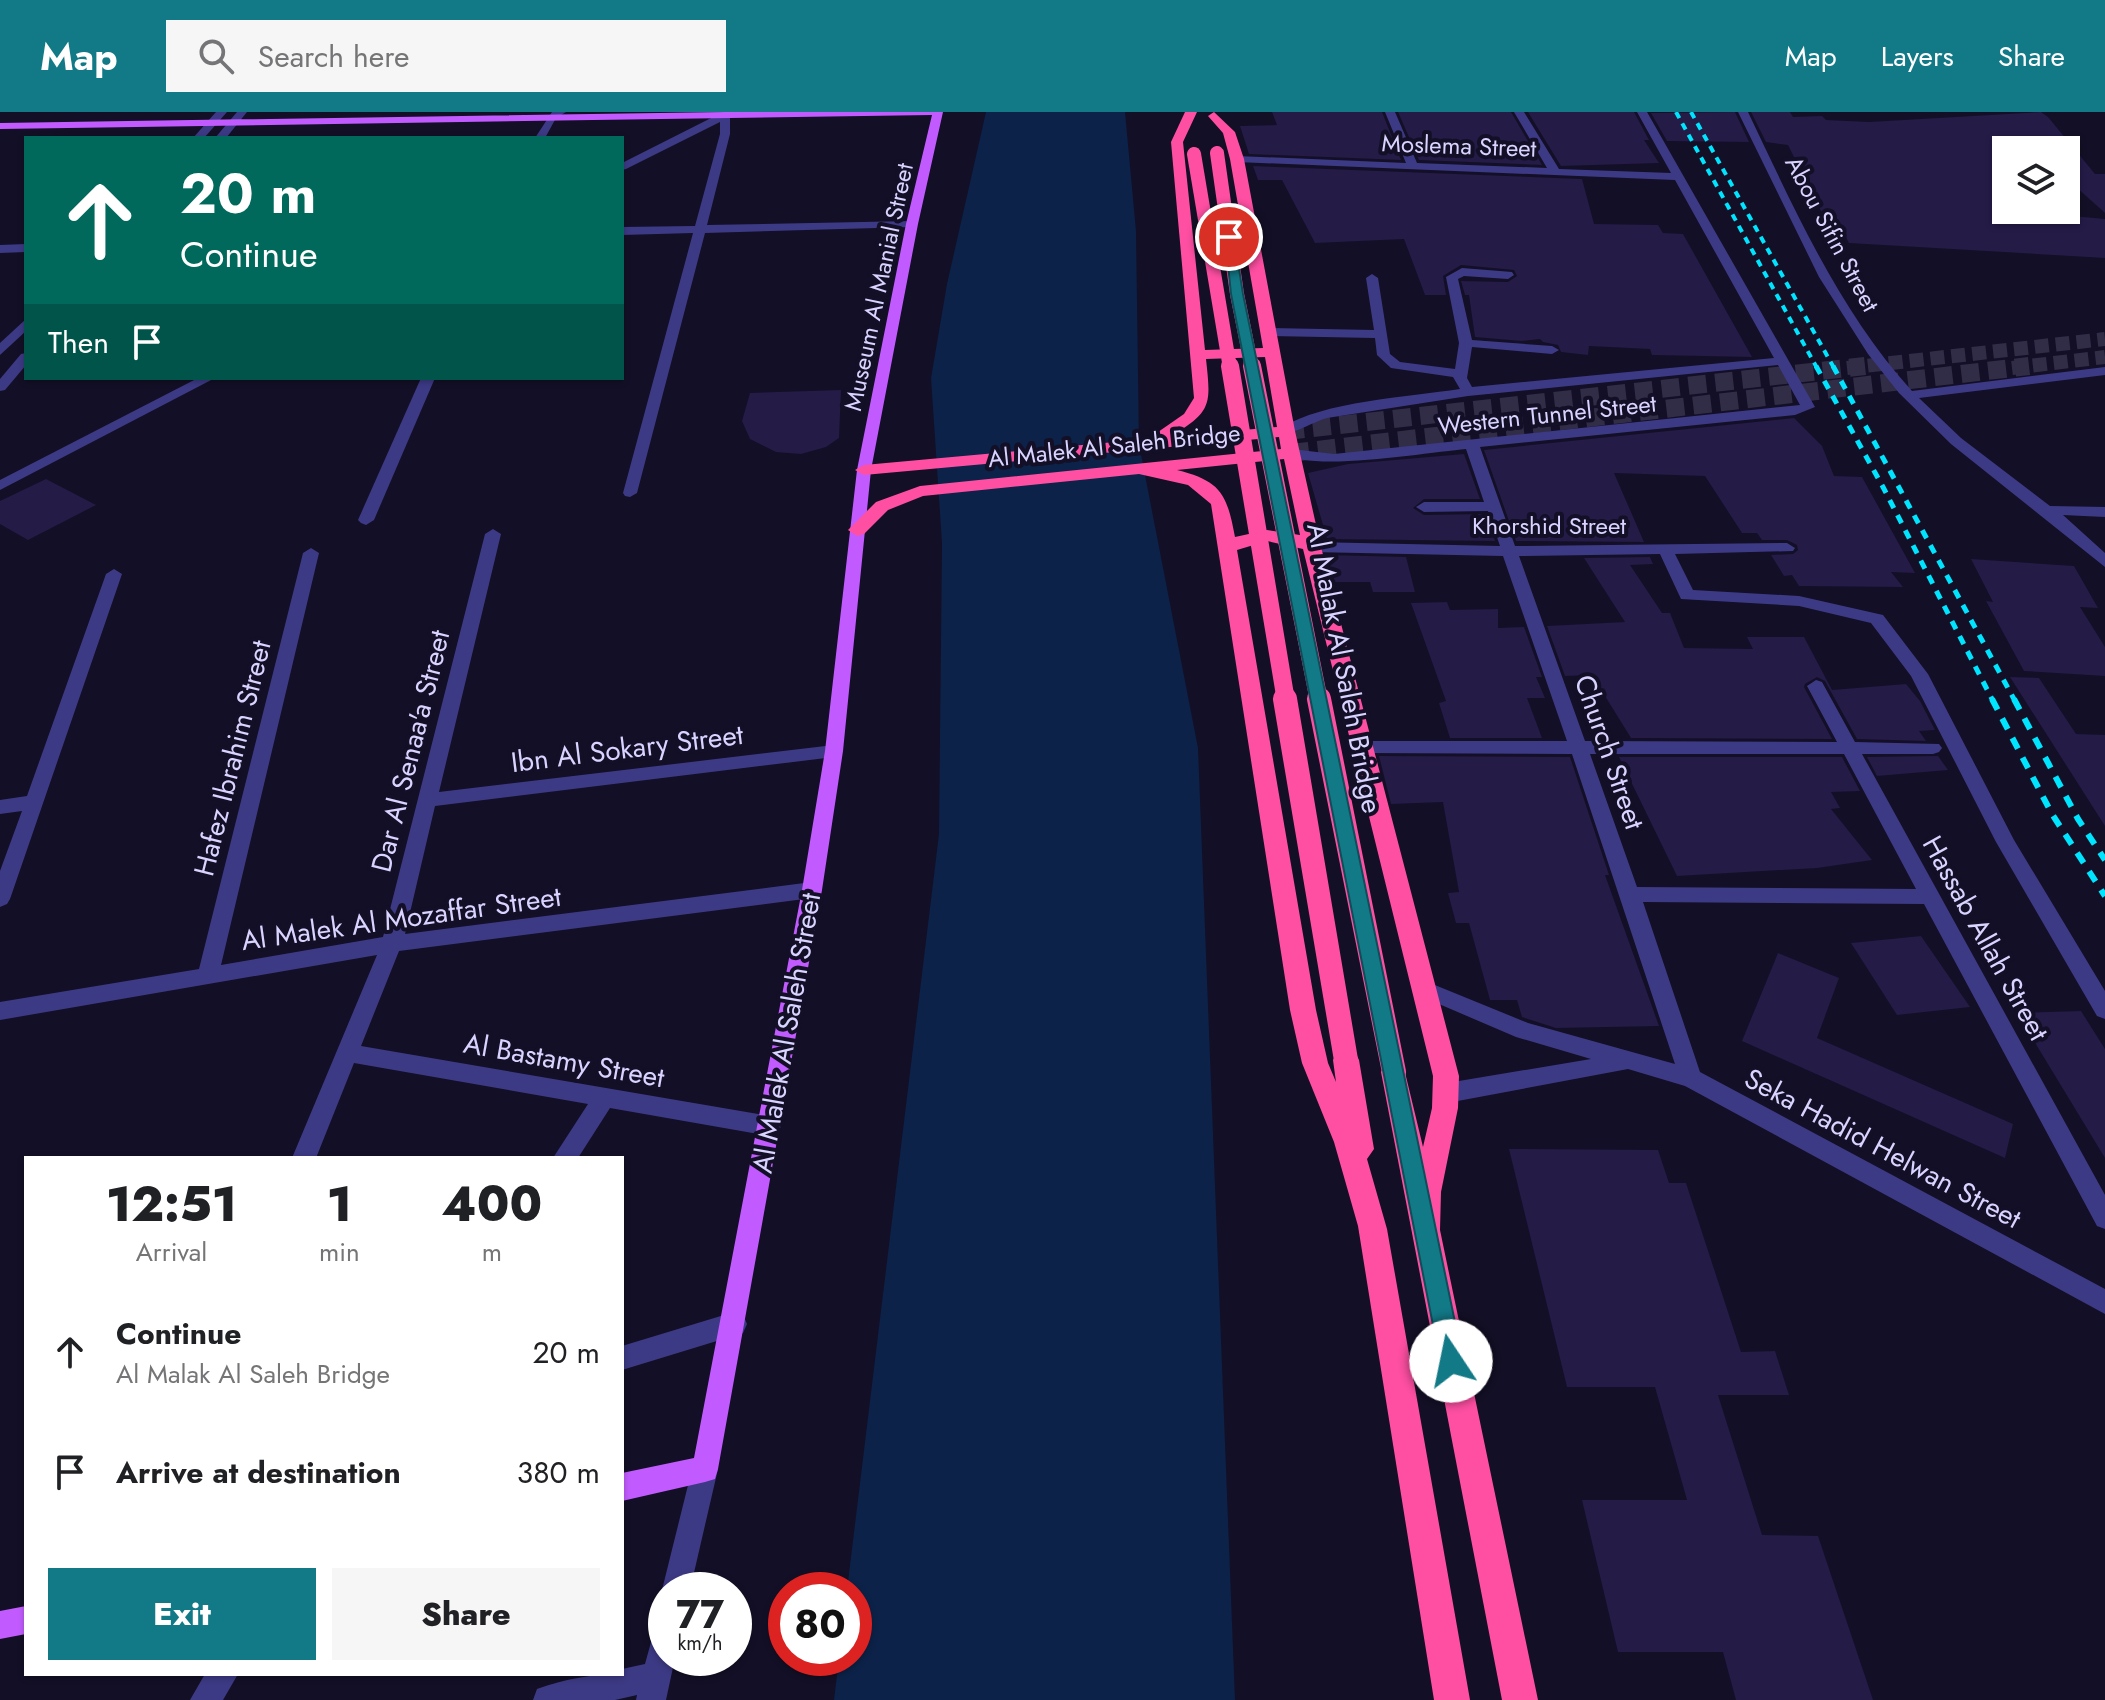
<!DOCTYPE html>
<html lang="en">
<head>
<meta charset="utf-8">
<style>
	body { margin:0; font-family:Jost,sans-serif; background:#f6f6f6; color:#202124; height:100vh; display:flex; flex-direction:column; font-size:30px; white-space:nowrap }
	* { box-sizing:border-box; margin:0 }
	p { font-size:26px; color:#757577 }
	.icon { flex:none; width:44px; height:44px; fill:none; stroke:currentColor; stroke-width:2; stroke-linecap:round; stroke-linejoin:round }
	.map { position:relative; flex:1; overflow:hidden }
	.side { position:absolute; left:24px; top:1044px; width:600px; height:520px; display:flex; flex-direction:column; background:#fff; border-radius:0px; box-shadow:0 2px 6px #0004 }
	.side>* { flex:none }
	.banner { position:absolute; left:24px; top:24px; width:600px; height:244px; border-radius:0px; box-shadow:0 2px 6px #0004; background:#00695c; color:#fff; overflow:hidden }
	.controls { position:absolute; left:1992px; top:24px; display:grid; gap:16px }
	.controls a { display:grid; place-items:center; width:88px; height:88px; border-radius:0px; background:#fff; box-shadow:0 2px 6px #0004; font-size:40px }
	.speed { position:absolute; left:648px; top:1460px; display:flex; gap:16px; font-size:40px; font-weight:700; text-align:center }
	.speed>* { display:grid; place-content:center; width:104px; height:104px; border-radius:50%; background:#fff; box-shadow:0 2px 6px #0004; line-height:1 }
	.speed small { font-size:20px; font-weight:400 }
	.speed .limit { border:12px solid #d22; background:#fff; color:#111 }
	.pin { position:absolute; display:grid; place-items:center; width:68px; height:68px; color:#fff; margin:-34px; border:4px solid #fff; border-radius:50%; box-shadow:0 2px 8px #0007 }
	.me { position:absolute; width:88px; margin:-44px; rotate:349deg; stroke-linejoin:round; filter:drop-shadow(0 0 6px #0008) }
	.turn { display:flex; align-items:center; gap:28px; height:168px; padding:0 24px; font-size:36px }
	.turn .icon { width:104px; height:104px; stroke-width:2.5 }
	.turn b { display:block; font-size:56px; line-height:68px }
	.then { display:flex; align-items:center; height:76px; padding:0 24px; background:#0003; gap:16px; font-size:30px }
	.eta { display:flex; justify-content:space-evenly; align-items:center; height:136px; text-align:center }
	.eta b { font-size:48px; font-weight:800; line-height:56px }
	.button { display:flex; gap:16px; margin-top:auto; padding:16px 24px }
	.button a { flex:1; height:92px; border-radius:0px; background:#127987; color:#fff; font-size:32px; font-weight:800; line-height:92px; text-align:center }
	.button a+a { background:#f6f6f6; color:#202124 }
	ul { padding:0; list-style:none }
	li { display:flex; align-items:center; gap:24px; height:120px; padding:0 24px }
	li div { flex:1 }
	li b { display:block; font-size:30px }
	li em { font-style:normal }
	header { display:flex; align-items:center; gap:48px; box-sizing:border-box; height:112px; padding:0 40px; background:#127987; color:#fff }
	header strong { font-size:38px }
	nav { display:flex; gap:44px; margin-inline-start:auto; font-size:28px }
	.search { width:560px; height:72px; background:#f6f6f6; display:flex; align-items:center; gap:20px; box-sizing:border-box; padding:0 28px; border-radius:0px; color:#757577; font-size:30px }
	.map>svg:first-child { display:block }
	.water { fill:#0c2248 }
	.building { fill:#241b47 }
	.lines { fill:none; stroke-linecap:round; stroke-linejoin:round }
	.highway-tunnel-far1 { stroke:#312d47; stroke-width:14; stroke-dasharray:14 7; stroke-linecap:butt }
	.highway-tunnel { stroke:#312d47; stroke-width:18; stroke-dasharray:18 9; stroke-linecap:butt }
	.minor { fill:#3d3a85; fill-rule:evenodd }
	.major { fill:#c25bff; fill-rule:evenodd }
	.highway { fill:#ff4fa3; fill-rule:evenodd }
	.rail-far2 { stroke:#00e5ff; stroke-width:4; stroke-dasharray:7 6; stroke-linecap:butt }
	.rail-far1 { stroke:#00e5ff; stroke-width:5; stroke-dasharray:9 8; stroke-linecap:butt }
	.rail { stroke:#00e5ff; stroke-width:6; stroke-dasharray:12 10; stroke-linecap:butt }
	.highway-bridge-far2 { stroke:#ff4fa3; stroke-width:14 }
	.highway-bridge-far1 { stroke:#ff4fa3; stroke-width:18 }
	.highway-bridge { stroke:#ff4fa3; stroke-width:24 }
	.route { fill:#127987; stroke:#0c4f58; stroke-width:2 }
	.labels { text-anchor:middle; stroke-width:8; stroke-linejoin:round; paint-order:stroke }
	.far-street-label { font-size:24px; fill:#d9d4ff; stroke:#130f26 }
	.street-label { font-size:28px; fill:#d9d4ff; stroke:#130f26 }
</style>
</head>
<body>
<header>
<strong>Map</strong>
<div class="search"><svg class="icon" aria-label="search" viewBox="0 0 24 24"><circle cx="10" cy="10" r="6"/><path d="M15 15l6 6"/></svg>Search here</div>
<nav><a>Map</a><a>Layers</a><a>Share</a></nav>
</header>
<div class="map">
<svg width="2105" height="1588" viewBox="0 0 2105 1588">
	<rect width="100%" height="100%" fill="#130f26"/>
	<path class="water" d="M986,0H1125L1136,119L1139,332L1198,636L1235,1588H834L839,1546H854V1478H847L939,722L942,431L931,266L947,172Z"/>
	<g class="building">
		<path d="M1272,0H1382L1401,48L1249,42L1240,14L1277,13Z"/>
		<path d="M1398,0H1511L1542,53L1419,48Z"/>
		<path d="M1528,0H1634L1649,28H1644L1659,51L1561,54Z"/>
		<path d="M1735,0L1749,30L1667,29L1651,1Z"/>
		<path d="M1751,0H1790L1793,5L1822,4L1826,8L1869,10L2041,0L2048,5L2095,62H2105V101L2066,66V38H2006V98L2105,107V146L1849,131L1836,106L1824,105L1788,33L1766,30Z"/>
		<path d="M1253,54L1582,67L1594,112L1658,113L1663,121L1683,122L1752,245L1652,243L1650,237L1589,234L1588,243L1561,240L1558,233L1543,230L1540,227L1521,229L1475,225L1469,183H1465L1461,169L1508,170L1517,164L1514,158L1461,153L1443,164L1446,183H1425L1404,127L1315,131L1282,68H1258Z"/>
		<path d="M841,278L839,326L826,335L801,342L776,340L750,327L742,309L750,281Z"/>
		<path d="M1794,306L1822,334L1834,364L1862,365L1915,461L1891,460L1903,475L1799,474L1792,463L1784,464L1771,443L1793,442L1798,438L1797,433L1787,428H1762L1757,421H1742L1705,364L1614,361L1644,430L1516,429L1484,338Z"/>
		<path d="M1464,342L1480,387H1424L1413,396L1424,403L1486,402L1495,429L1327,427L1308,361L1348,352Z"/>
		<path d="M46,367L96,393L28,428L0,412V389Z"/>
		<path d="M1327,443L1406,445L1415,480H1373L1370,470H1333Z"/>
		<path d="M1650,445L1653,452L1630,453L1662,501H1670L1684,536L1753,537L1747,525H1804L1832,578L1906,572L1920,589L1935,618L1919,619L1926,629L1857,627L1825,569L1817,565L1805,572L1804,575L1832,627L1631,626L1592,563L1565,564L1547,514L1625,510L1584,446Z"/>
		<path d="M1971,447L2074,454L2098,496L2080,495L2105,535V564L2024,559L1986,489L1993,490Z"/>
		<path d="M1447,490L1450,498L1498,497V516L1524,515L1542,565H1536L1545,586H1527L1542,626H1450L1439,591L1446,589L1411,491Z"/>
		<path d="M2010,565L2039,566L2076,622L2105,623V714Z"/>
		<path d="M1379,644L1570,645L1609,763H1605L1659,914L1556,916L1522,905L1517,888H1490L1469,811H1456L1448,781L1459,780L1443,690L1391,692Z"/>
		<path d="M1938,644L1948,658L1877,664L1867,645Z"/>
		<path d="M1619,645H1842L1860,679L1831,680L1840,696L1831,697L1872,748L1817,756L1677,764Z"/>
		<path d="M1921,824L1970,895L1897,903L1851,831Z"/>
		<path d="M1778,841L1839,866L1817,926L2013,1012L2005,1046L1742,929Z"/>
		<path d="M2081,899L2105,937V1046L2017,901Z"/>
		<path d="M1509,1037L1658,1038L1669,1071H1686L1741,1240L1775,1239L1789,1283H1718L1762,1423L1818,1424L1873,1588H1736L1723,1540H1618L1582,1388H1687L1655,1275H1567Z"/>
	</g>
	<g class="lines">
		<g class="highway-tunnel-far1">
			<path d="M1847,256L2105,227"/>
			<path d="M2012,256L2105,245"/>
		</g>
		<g class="highway-tunnel">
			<path d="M1286,319L1865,254"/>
			<path d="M1291,341L2029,254"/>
		</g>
		<g class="minor">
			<path d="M216,0H227L204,26H193Z"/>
			<path d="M237,0H247L226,26H215Z"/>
			<path d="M552,0H566L556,6L545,26H535Z"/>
			<path d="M723,0H736L730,4V22L707,113L912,109L918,112L912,115L705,121L637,381L630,385L625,384L623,381L693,121L622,123V115L695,114L720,22V10L626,57L622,58V51Z"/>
			<path d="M1385,0H1395L1417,51L1547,56L1514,0H1524L1559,57L1671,61L1637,0H1647L1815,295L1795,303L1480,335L1515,434L1787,431L1795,436L1793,439L1675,442L1693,478L1799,484L1883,503L1928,562L2014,728L2105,879V907L2097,904L1996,730L1911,564L1871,511L1799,494L1681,487L1660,442L1519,444L1585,629L1837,630L1807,574L1816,568L1822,570L1855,630L1939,632L1942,636L1939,640L1933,642H1862L2105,1083V1117L2097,1114L1924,792L1643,790L1700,960L2105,1177V1202L1685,974L1628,957L1447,991L1439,988L1436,981L1439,974L1447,971L1591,947L1516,925L1418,883L1414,877L1418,871L1425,869L1528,911L1675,952L1572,642L1361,641L1352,635L1361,629H1567L1503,444L1312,440L1304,435L1312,430L1500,434L1488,399L1424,400L1416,395L1424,390H1484L1466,337C1430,340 1309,361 1284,341L1291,337L1334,342L1800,293L1778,253L1468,284L1327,306C1312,310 1293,323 1281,322V316C1324,289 1408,285 1460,277L1453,265L1391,256L1377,243L1375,226L1267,224L1261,220L1267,216L1374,218L1366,166L1372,162L1378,166L1390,242L1400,250L1455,257L1459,231L1446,165L1462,156L1512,160L1514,163L1508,167L1464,164L1458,167L1472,228L1552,234L1559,238L1552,242L1472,235L1467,266L1472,275L1774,246L1675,68L1237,50L1232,47L1237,44L1406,51ZM1590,642H1844L1916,777L1637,775Z"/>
			<path d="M1738,0H1748C1794,96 1839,199 1912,279L2105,255V263L1919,286L1961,326L2050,394L2105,395V405L2063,403L2105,441V455L1951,332L1899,281L1868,242L1819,165Z"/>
			<path d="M26,132V140L0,141V133Z"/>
			<path d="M26,207V219L0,243V231Z"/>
			<path d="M26,241V253L5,278L0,279V267L21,242Z"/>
			<path d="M198,266H215L0,378V368Z"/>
			<path d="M421,266H435L374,408L366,413L361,411L358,408Z"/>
			<path d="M493,417L501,422L439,680L834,633L843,639L834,645L435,694L405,822L812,770L819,773L822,778L819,783L812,786L399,839L361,934L770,1004L778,1007L781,1014L778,1021L770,1024L610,996L578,1046H553L588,992L354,951L316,1046H292L377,843L0,908V890L199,857L303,441L311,436L319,441L221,853L383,825L485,422Z"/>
			<path d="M114,457L122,462L10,787L7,792L0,795V759L22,699L0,702V688L27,684L106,462Z"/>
			<path d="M734,1200L743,1203L747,1212L743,1221L622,1258V1234Z"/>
			<path d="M705,1344L715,1347L718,1357L690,1478H666V1488L662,1478L692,1357L695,1347Z"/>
			<path d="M666,1508V1546H675L666,1588H636L637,1583L615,1588H533L537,1577C564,1567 594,1562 622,1562V1557L645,1552L656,1512Z"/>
			<path d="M205,1562H238L223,1588H190Z"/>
		</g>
		<g class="major">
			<path d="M726,0H943L918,112L871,358L843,639L822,778L718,1357L715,1367L705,1370L622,1389V1361L694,1346L802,778L825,639L857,358L906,112L932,3L0,17V11Z"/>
			<path d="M26,1494V1522L0,1527V1499Z"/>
		</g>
		<path class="highway" d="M1185,0H1197L1183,30L1205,238L1263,236L1230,47L1223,21L1208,4L1214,0L1235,20L1244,47L1295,319L1321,435L1459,964L1458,996L1441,1080L1440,1118L1538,1588H1502L1381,960L1385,952L1394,949L1403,952L1423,1035L1432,996L1433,964L1303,437L1267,429L1237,438L1316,898L1328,951L1336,970L1333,948L1337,940L1346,937L1355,940L1359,948L1374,1037L1367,1047L1387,1117L1470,1588H1434L1358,1114L1334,1030L1302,951L1290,898L1211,392L1188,373L1139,362L923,384L888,398L864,422L857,424L848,418L876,390L920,374L1281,337L1279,325L864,363L855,358L864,353L1148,327L1184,302L1194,286L1171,30ZM1265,245L1277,315L1172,324C1212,299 1211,293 1206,247ZM1284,347L1300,423L1267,418L1235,425C1227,382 1221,369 1177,358Z"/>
		<g class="rail-far2">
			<path d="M1676,0L1817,256"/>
			<path d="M1691,0L1834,256"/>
		</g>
		<g class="rail-far1">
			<path d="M1816,254L1883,375L1993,589"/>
			<path d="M1833,254L2015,589"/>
		</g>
		<g class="rail">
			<path d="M1992,587L2052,702L2105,784"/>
			<path d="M2014,587L2078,707L2105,748"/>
		</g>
		<g class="highway-bridge-far2">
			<path d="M1217,41L1237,182L1252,256"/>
			<path d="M1194,42L1230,256"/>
		</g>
		<g class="highway-bridge-far1">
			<path d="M1230,254L1286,589"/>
			<path d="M1252,254L1319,589"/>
		</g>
		<g class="highway-bridge">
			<path d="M1285,587L1346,948"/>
			<path d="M1319,587L1394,960"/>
		</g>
	</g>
	<path class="route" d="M1225,123L1234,125L1243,182L1463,1249L1459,1257L1451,1260L1443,1257L1440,1249L1231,182Z"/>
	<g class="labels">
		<g class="far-street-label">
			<text transform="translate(1459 34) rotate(2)" y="8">Moslema Street</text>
			<text transform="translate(1832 122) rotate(62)" y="8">Abou Sifin Street</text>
			<text transform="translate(879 175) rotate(-78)" y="8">Museum Al Manial Street</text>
			<text transform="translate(1547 303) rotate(-6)" y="8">Western Tunnel Street</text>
			<text transform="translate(1114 334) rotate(-6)" y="8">Al Malek Al Saleh Bridge</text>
			<text x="1549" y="422">Khorshid Street</text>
		</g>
		<g class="street-label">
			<text transform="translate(1345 556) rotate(79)" y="10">Al Malak Al Saleh Bridge</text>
			<text transform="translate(627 636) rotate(-7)" y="10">Ibn Al Sokary Street</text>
			<text transform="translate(410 639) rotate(-76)" y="10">Dar Al Senaa'a Street</text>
			<text transform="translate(1610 640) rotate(71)" y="10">Church Street</text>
			<text transform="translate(232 646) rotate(-76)" y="10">Hafez Ibrahim Street</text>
			<text transform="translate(401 806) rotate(-8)" y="10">Al Malek Al Mozaffar Street</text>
			<text transform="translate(1986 826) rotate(61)" y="10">Hassab Allah Street</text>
			<text transform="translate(786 921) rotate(-80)" y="10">Al Malek Al Saleh Street</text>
			<text transform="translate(564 948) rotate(10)" y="10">Al Bastamy Street</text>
			<text transform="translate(1883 1036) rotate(28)" y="10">Seka Hadid Helwan Street</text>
		</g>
	</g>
</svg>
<div class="controls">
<a><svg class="icon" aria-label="layers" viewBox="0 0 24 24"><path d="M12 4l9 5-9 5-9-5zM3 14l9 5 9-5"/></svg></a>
</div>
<div class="speed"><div>77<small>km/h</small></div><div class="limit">80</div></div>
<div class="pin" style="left:1229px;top:125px;background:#d93025"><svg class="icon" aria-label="arrive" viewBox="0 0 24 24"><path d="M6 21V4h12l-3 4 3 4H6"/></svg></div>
<svg class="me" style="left:1451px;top:1249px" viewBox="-20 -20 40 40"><circle r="19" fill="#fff"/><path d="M0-13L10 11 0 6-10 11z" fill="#127987"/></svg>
<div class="banner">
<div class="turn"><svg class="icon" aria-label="ahead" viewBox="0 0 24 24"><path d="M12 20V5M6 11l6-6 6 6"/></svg><div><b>20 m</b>Continue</div></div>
<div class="then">Then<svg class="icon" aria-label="arrive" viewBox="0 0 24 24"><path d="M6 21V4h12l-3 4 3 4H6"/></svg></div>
</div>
<section class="side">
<div class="eta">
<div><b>12:51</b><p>Arrival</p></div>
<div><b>1</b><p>min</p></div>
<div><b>400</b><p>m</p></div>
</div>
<ul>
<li><svg class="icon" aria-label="ahead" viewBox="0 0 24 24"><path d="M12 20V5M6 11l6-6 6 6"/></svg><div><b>Continue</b><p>Al Malak Al Saleh Bridge</p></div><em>20 m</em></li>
<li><svg class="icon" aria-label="arrive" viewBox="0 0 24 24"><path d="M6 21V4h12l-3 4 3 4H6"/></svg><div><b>Arrive at destination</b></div><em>380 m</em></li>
</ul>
<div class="button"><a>Exit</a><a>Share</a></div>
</section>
</div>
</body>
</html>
